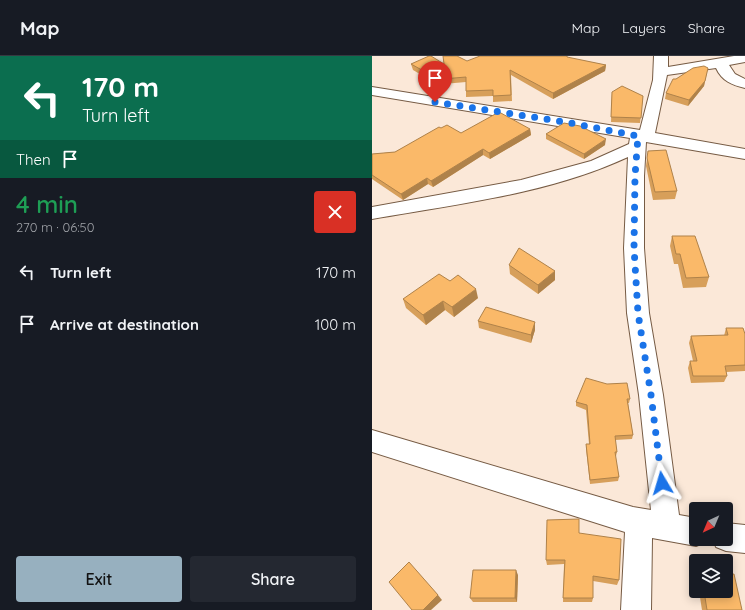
<!DOCTYPE html>
<html lang="en">
<head>
<meta charset="utf-8">
<style>
	body { margin:0; font-family:Quicksand,sans-serif; background:#242831; color:#f1f3f6; height:100vh; display:flex; flex-direction:column; font-size:15px; white-space:nowrap }
	* { box-sizing:border-box; margin:0 }
	p { font-size:13px; color:#9ea1a6 }
	.icon { flex:none; width:22px; height:22px; fill:none; stroke:currentColor; stroke-width:2; stroke-linecap:round; stroke-linejoin:round }
	.map { position:relative; flex:1; overflow:hidden }
	.side { display:flex; flex-direction:column; background:#171b24; width:372px }
	.side>* { flex:none }
	.hud { background:#0b6e4f; color:#fff; overflow:hidden }
	.needle { width:26px; rotate:224deg }
	.buttons { position:absolute; left:317px; top:446px; display:grid; gap:8px }
	.buttons a { display:grid; place-items:center; width:44px; height:44px; border-radius:4px; background:#171b24; box-shadow:0 2px 10px #0003; font-size:20px }
	.pin { position:absolute; display:grid; place-items:center; width:34px; height:34px; color:#fff; margin:-41px -17px; border-radius:50% 50% 50% 0; rotate:-45deg; box-shadow:0 0 4px #0007 }
	.pin .icon { rotate:45deg }
	.me { position:absolute; width:44px; margin:-22px; rotate:353deg; stroke-linejoin:round; filter:drop-shadow(0 0 3px #0008) }
	.turn { display:flex; align-items:center; gap:14px; height:84px; padding:0 16px; font-size:18px }
	.turn .icon { width:52px; height:52px; stroke-width:2.5 }
	.turn b { display:block; font-size:28px; line-height:34px }
	.then { display:flex; align-items:center; height:38px; padding:0 16px; background:#0003; gap:8px; font-size:15px }
	.round { display:grid; place-items:center; flex:none; width:42px; height:42px; border-radius:4px; background:#242831 }
	.summary { display:flex; align-items:center; justify-content:space-between; height:68px; padding:0 16px }
	h1 { font-size:24px; font-weight:600; line-height:30px; color:#1e9e55 }
	.primary-button { display:flex; gap:8px; margin-top:auto; padding:8px 16px }
	.primary-button a { flex:1; height:46px; border-radius:4px; background:#97b0bf; color:#111; font-size:16px; font-weight:600; line-height:46px; text-align:center }
	.primary-button a+a { background:#242831; color:#f1f3f6 }
	ul { padding:0; list-style:none }
	li { display:flex; align-items:center; gap:12px; height:52px; padding:0 16px }
	li div { flex:1 }
	li b { display:block; font-size:15px }
	li em { font-style:normal }
	header { display:flex; align-items:center; gap:24px; box-sizing:border-box; height:56px; padding:0 20px; background:#171b24; border-bottom:1px solid #363941 }
	header strong { font-size:19px }
	nav { display:flex; gap:22px; margin-inline-start:auto; font-size:14px }
	main { display:flex; flex:1; min-height:0 }
	.map>svg:first-child { display:block }
	.lines { fill:none; stroke-linecap:round; stroke-linejoin:round }
	.minor-casing { stroke:#765b44; stroke-width:2 }
	.minor { fill:#fff; fill-rule:evenodd }
	.wall { fill:#d79f5a }
	.shaded-wall { fill:#af824a }
	.building { fill:#fab969; stroke:#af824a }
	.route { stroke:#1a73e8; stroke-width:7; stroke-dasharray:0 12.6 }
</style>
</head>
<body>
<header>
<strong>Map</strong>
<nav><a>Map</a><a>Layers</a><a>Share</a></nav>
</header>
<main>
<section class="side">
<div class="hud">
<div class="turn"><svg class="icon" aria-label="left" viewBox="0 0 24 24"><path d="M17 20v-9H6M10 6l-5 5 5 5"/></svg><div><b>170 m</b>Turn left</div></div>
<div class="then">Then<svg class="icon" aria-label="arrive" viewBox="0 0 24 24"><path d="M6 21V4h12l-3 4 3 4H6"/></svg></div>
</div>
<div class="summary"><div><h1>4 min</h1><p>270 m · 06:50</p></div><a class="round" style="background:#d93025;color:#fff"><svg class="icon" aria-label="close" viewBox="0 0 24 24"><path d="M6 6l12 12M18 6L6 18"/></svg></a></div>
<ul>
<li><svg class="icon" aria-label="left" viewBox="0 0 24 24"><path d="M17 20v-9H6M10 6l-5 5 5 5"/></svg><div><b>Turn left</b></div><em>170 m</em></li>
<li><svg class="icon" aria-label="arrive" viewBox="0 0 24 24"><path d="M6 21V4h12l-3 4 3 4H6"/></svg><div><b>Arrive at destination</b></div><em>100 m</em></li>
</ul>
<div class="primary-button"><a>Exit</a><a>Share</a></div>
</section>
<div class="map">
<svg width="373" height="554" viewBox="0 0 373 554">
	<rect width="100%" height="100%" fill="#fbe8d8"/>
	<g class="lines">
		<defs>
			<g id="minor">
				<path d="M282,0H296V11L362,0H373V6L357,9L363,18L373,23V32C360,29 350,25 344,12L295,19L283,77L373,93V103L274,86L272,120V192L277,257L291,339L307,459L324,462V483H335L334,486L324,490L280,482L279,554H249L253,476L0,396V374L261,451L279,454L267,339L255,257L252,192L256,101C176,138 86,148 0,163V151L149,124L219,105L257,88L258,82L0,39V31L268,74L281,24Z"/>
				<path d="M354,467L373,469V497L354,495L344,491L341,483H354Z"/>
			</g>
		</defs>
		<use href="#minor" class="minor-casing"/>
		<use href="#minor" class="minor"/>
	</g>
	<g class="wall">
		<path d="M196,2L234,9L233,15L181,43L139,19L140,45L121,46V40L94,41V26L60,29L59,23L58,24L41,14L39,8H72L95,5Z"/>
		<path d="M336,12L332,30L316,50L293,43L294,37L304,23Z"/>
		<path d="M240,36L271,40L268,67L239,66Z"/>
		<path d="M69,72L89,77L158,73L159,79L118,103L111,99L61,131L56,128L31,144L0,123V98L23,96Z"/>
		<path d="M174,78L233,89L212,103L174,83Z"/>
		<path d="M276,95L305,135L303,143L281,144L274,110Z"/>
		<path d="M300,180L337,221L334,231L311,232L306,208H302L298,190Z"/>
		<path d="M137,209L183,224L166,238L138,218Z"/>
		<path d="M78,225L106,242L82,261L73,254L54,269L34,252L31,243Z"/>
		<path d="M106,265L163,266V274L159,287L107,272Z"/>
		<path d="M354,272L373,278V315L354,316L355,320L352,326L319,327L316,312L318,305H321L317,287L319,280H352Z"/>
		<path d="M258,343L257,347H256L261,379L260,383L243,384L245,396L244,400H243L247,421L246,425L218,428L214,393V388H217L214,354L204,350V346Z"/>
		<path d="M207,477L247,524L245,529L221,525V542L220,546H191L192,508L175,509L174,504Z"/>
		<path d="M146,519L145,546H101L98,542Z"/>
		<path d="M327,535H354L370,554H330Z"/>
	</g>
	<g class="shaded-wall">
		<path d="M234,9L233,15L181,43V37Z"/>
		<path d="M72,10L73,16L58,24L57,18Z"/>
		<path d="M333,25L332,30L316,50L317,44Z"/>
		<path d="M158,73L159,79L118,103L117,97Z"/>
		<path d="M234,83L233,89L212,103V98Z"/>
		<path d="M111,93V99L61,131L59,125Z"/>
		<path d="M55,122L56,128L31,144L29,138Z"/>
		<path d="M183,215V224L166,238V229Z"/>
		<path d="M104,233L106,242L82,261L80,251Z"/>
		<path d="M71,245L73,254L54,269L51,259Z"/>
		<path d="M163,266V274L159,287V279Z"/>
		<path d="M144,514L146,519L145,546L143,542Z"/>
		<path d="M66,539L70,544L59,554H51Z"/>
	</g>
	<g class="building">
		<path d="M57,0H59L72,8L71,0H85L95,5L108,0H195V1L234,9L181,37L138,14L139,39L121,40V34L94,35V21L59,24V21L72,15V10L57,18L39,8Z"/>
		<path d="M332,10L336,12L333,25L317,44L294,37L301,23H304L321,12Z"/>
		<path d="M250,30L271,40L269,62L239,61L240,36Z"/>
		<path d="M127,56L158,73L117,97L111,93L59,125L55,122L29,138L0,119V98L23,96L67,71L69,72L75,69L89,77Z"/>
		<path d="M192,67L208,70L234,83L212,98L174,78Z"/>
		<path d="M294,94L305,135L283,136L275,102L276,95Z"/>
		<path d="M300,180H323L337,221L314,222L308,198H304Z"/>
		<path d="M147,192L183,215L166,229L137,209Z"/>
		<path d="M67,218L78,225L86,219L104,233L80,251L71,245L51,259L31,243Z"/>
		<path d="M114,251L163,266L159,279L106,265Z"/>
		<path d="M354,272H371L373,278V309L353,310L355,320H321L318,305H325L319,280L356,279Z"/>
		<path d="M214,322L235,328L255,327L258,343H255L261,379L243,380L245,396H243L247,421L218,424L214,388H218L215,349L204,346Z"/>
		<path d="M207,463V477L249,483L247,524L221,520V542H191L193,504H174L175,464Z"/>
		<path d="M37,506L66,539L51,554H40L17,526Z"/>
		<path d="M101,514H144L143,542H98Z"/>
		<path d="M362,518L370,554H335L332,535H354V519Z"/>
	</g>
	<g class="lines">
		<path class="route" d="M63,46L193,66L266,80L263,120L262,192L266,257L279,339L290,427"/>
	</g>
</svg>
<div class="buttons">
<a><svg class="needle" viewBox="-14 -14 28 28"><path d="M0-13l5 13h-10z" fill="#e53935"/><path d="M0 13l5-13h-10z" fill="#9ea1a6"/></svg></a>
<a><svg class="icon" aria-label="layers" viewBox="0 0 24 24"><path d="M12 4l9 5-9 5-9-5zM3 14l9 5 9-5"/></svg></a>
</div>
<div class="pin" style="left:63px;top:46px;background:#d93025"><svg class="icon" aria-label="arrive" viewBox="0 0 24 24"><path d="M6 21V4h12l-3 4 3 4H6"/></svg></div>
<svg class="me" style="left:290px;top:427px" viewBox="-20 -20 40 40"><path d="M0-17L14 15 0 8-14 15z" fill="#1a73e8" stroke="#fff" stroke-width="4"/></svg>
</div>
</main>
</body>
</html>
